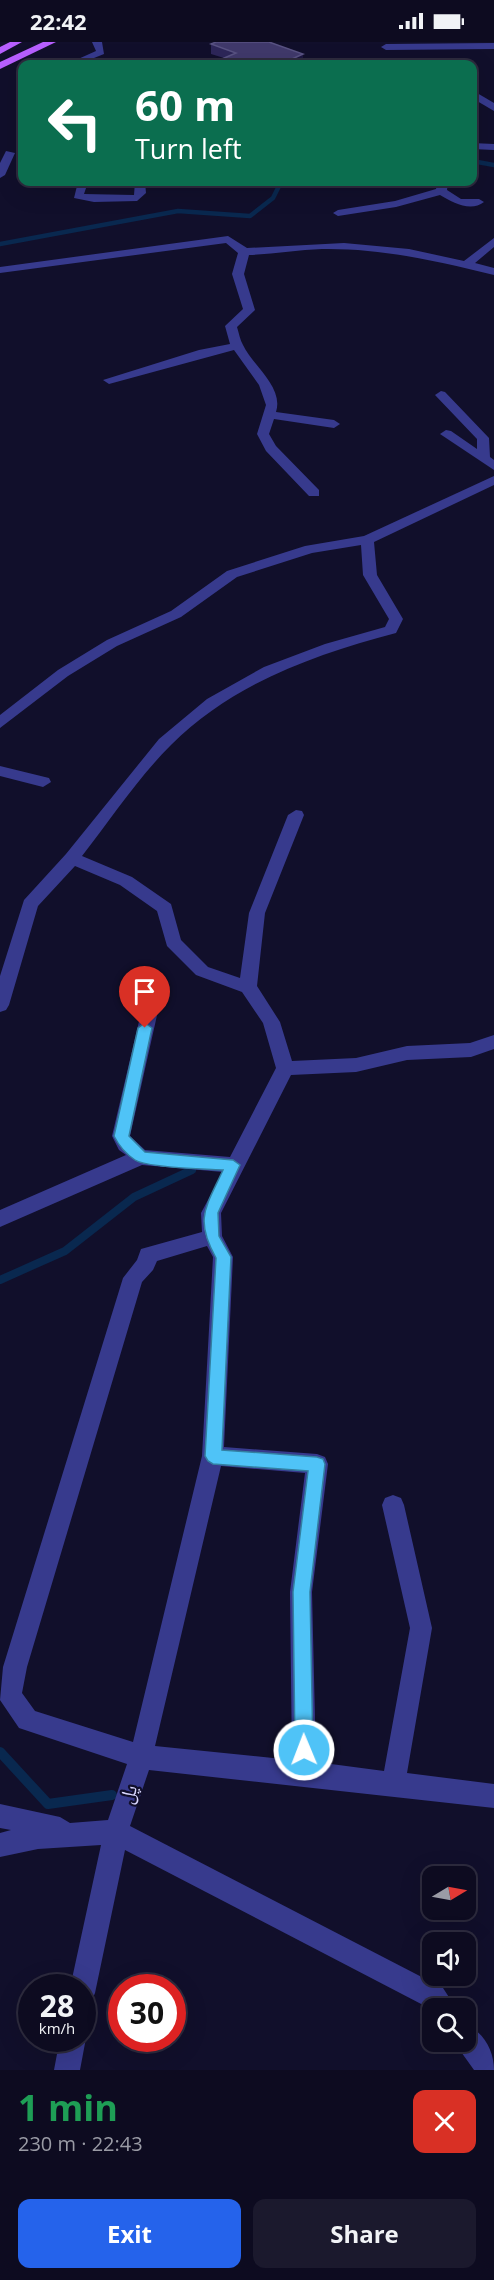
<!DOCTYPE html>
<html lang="en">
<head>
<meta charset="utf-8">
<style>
	body { margin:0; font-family:"Open Sans","Noto Naskh Arabic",sans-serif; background:#1b192d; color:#f1f3f6; height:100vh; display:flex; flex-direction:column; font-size:22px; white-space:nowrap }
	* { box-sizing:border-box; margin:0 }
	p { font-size:20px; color:#9a9ba5 }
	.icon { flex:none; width:33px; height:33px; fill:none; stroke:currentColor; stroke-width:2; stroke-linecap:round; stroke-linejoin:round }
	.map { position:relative; height:2028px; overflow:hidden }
	.details { display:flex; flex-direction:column; background:#0d0b20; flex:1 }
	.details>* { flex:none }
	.banner { position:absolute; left:18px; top:18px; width:459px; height:126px; border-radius:12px; box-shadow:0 6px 24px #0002,0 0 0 2px #2d2b3e; background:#0b6e4f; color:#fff; overflow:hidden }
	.needle { width:39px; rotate:80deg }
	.tools { position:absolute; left:422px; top:1824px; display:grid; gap:12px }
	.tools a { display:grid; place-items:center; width:54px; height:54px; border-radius:12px; background:#0d0b20; box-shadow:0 6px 24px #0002,0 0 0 2px #2d2b3e; font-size:30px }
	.speed { position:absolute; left:18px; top:1932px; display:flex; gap:12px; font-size:30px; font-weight:700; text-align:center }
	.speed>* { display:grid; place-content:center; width:78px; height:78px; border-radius:50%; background:#0d0b20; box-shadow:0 6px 24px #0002,0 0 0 2px #2d2b3e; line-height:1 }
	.speed small { font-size:15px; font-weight:400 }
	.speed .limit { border:9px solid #d22; background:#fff; color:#111 }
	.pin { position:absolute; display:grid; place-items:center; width:51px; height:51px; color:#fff; margin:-62px -26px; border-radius:50% 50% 50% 0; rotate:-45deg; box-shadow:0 0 6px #0007 }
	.pin .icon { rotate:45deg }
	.me { position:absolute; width:66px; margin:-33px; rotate:359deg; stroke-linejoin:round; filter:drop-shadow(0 0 4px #0008) }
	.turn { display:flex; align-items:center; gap:21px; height:126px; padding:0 18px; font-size:27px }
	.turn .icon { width:78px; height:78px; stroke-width:2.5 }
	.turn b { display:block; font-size:42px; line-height:51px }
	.round { display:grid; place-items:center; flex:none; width:63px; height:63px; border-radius:12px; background:#1b192d }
	.headline { display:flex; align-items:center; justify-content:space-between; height:102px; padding:0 18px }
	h1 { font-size:36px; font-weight:700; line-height:45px; color:#1e9e55 }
	.action { display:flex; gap:12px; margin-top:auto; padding:12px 18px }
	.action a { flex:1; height:69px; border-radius:12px; background:#2563eb; color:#fff; font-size:24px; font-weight:700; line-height:69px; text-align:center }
	.action a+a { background:#1b192d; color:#f1f3f6 }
	.status { display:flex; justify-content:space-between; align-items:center; height:42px; padding:0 30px; background:#0d0b20; direction:ltr }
	.status svg { height:16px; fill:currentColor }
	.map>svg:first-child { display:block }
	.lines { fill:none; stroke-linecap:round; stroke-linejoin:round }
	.stream-far2 { stroke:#09284f; stroke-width:4.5 }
	.stream-far1 { stroke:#09284f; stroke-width:8 }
	.stream { stroke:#09284f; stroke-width:10 }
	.minor { fill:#373a8d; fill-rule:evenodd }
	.major { fill:#b75fff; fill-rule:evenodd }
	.wall { fill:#2d2659 }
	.shaded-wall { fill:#1a153f }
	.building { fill:#40396b; stroke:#585282; stroke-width:1.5 }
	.route { fill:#4fc3f7; stroke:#337fa1; stroke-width:1.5 }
	.labels { text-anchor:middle; stroke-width:4.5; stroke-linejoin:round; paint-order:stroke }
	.near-street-label { font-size:20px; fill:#dad8ff; stroke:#110f2b }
</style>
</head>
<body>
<div class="status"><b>22:42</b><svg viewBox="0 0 49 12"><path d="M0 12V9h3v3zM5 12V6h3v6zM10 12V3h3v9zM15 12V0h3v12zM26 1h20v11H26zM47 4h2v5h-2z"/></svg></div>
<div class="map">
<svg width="494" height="2028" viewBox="0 0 494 2028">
	<rect width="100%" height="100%" fill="#110f2b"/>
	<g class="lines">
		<g class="stream-far2">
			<path d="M472,119L494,123"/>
			<path d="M0,202L178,169L250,174L273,156L281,140"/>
		</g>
		<path class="stream-far1" d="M0,1238L65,1209L134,1155L192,1128"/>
		<path class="stream" d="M0,1710L48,1762L112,1753"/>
		<g class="minor">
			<path d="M92,0H102L104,12L79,22H67L96,9Z"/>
			<path d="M494,1V7L386,8L381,5L386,2Z"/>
			<path d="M472,48L494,61V69L472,56Z"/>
			<path d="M472,101L494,102V108L472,107Z"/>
			<path d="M6,109L15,111L5,133L0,136V121Z"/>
			<path d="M78,140H88L84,152L134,153L135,140H145L146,151L137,159L94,160L74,156Z"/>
			<path d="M438,140H448L447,148L461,157H479L484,160C471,170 453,161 440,153L396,165L338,174L333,171L338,168L395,159L436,147Z"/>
			<path d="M228,194L247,206L344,201L409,207L464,219L494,196V205L475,221L494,226V233C437,219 381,206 322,207C298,208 273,212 249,213L244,232L255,268L237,285C239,291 240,298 243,303C253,324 284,345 276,370L334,378L340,382L334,386L274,377L269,392L276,404L319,448V454H309L266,409L257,392L266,363L259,343L234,308L109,342L103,338L199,308L230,302L225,284L243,267L232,232L238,211L226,201L0,231V225Z"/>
			<path d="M441,349L445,350L489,396L490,415L494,418V428L440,392L446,388L451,389L477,407V397L435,353Z"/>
			<path d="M494,434V443L374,500L377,533L403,577L396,591C313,613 232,642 171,703C137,737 111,777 82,814L132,835L171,862L181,898L208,925L240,936L249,871L288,773L296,768L302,769L304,773L265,871L257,944L280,980L292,1019L356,1016L407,1004L470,1001L494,993V1007L471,1015L407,1018L356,1030L291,1033L221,1171L222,1194L233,1215L224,1405L317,1412L325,1415L328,1422L312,1550L316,1720L384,1729L410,1586L382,1463L385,1456L393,1453L401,1456L404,1463L432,1586L407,1731L494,1742V1766L149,1728L130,1784L443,1946L456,1966H432V1973L425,1964L125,1808L95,1951L91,1960L82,1964V1946H70L101,1803L38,1807L0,1815V1791L11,1788L0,1786V1762L60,1775L70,1781L108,1778L127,1722L19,1686L0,1658L3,1625L123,1236L137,1218L141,1207L202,1190L201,1171L223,1130L142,1123L0,1185V1168L126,1113L119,1108L112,1094L149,937H161L164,942L130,1094L145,1108L230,1115L276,1026L263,981L242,950L196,933L167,904L157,869L120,843L75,824L38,864L9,963L6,968L0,970V934L24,858L66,812L159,697L207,657L264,625L325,602L385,585L389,577L363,533L361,503L312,511L237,535L181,575L117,604L68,634L0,686V673L58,628L107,598L171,569L227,529L305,504L364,494ZM207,1204L213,1215L202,1414L133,1700L35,1669L22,1651L27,1625L142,1240L153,1228L157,1219ZM221,1424L305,1431L290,1550L292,1718L155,1704Z"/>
			<path d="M0,724L49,736L51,740L43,745L0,734Z"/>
			<path d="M465,1982C484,1990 494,2009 494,2028H474L454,2000H465Z"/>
			<path d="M82,1987L86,1996L80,2028H54L60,1996H82Z"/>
		</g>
		<g class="major">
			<path d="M10,0H22L0,12V5Z"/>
			<path d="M43,0H56L0,27V20Z"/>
		</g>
	</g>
	<path class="wall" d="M211,2L303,12L302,22H215V20L224,16L211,12Z"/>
	<path class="shaded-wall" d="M303,12L302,22H281Z"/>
	<path class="building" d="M216,0H269L303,12L281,22H221L215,20L236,11L211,2Z"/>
	<path class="route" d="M145,981L152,986L129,1094L145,1110L233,1118L240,1123L218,1171L219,1194L231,1215L222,1408L317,1415L323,1417L325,1422L310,1550L313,1708L310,1715L304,1718L298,1715L295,1708L293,1550L308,1429L213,1422L208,1419L205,1414L216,1216C194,1177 206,1165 223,1128C206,1127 147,1126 135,1118C126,1112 119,1104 114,1094L138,986Z"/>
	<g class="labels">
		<g class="near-street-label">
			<text transform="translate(128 1752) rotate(-71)" y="7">پل</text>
		</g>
	</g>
</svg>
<div class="tools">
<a><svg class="needle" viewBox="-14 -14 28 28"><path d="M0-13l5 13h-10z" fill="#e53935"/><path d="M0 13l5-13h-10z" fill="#9a9ba5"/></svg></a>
<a><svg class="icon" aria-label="sound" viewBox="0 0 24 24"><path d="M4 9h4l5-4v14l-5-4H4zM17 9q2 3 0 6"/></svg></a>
<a><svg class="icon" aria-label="search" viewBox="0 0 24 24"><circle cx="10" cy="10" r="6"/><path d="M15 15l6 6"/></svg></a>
</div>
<div class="speed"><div>28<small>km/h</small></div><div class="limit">30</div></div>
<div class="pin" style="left:145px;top:986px;background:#d93025"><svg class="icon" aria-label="arrive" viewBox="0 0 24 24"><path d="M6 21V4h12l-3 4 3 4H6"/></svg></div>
<svg class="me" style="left:304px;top:1708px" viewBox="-20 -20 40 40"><circle r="17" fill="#4fc3f7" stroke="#fff" stroke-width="3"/><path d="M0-11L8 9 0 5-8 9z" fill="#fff"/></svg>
<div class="banner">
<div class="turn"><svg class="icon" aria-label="left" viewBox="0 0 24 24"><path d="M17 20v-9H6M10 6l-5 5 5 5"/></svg><div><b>60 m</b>Turn left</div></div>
</div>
</div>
<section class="details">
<div class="headline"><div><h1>1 min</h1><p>230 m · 22:43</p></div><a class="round" style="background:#d93025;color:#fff"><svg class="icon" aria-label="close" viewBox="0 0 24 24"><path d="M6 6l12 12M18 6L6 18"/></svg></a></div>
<div class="action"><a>Exit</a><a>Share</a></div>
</section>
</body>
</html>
